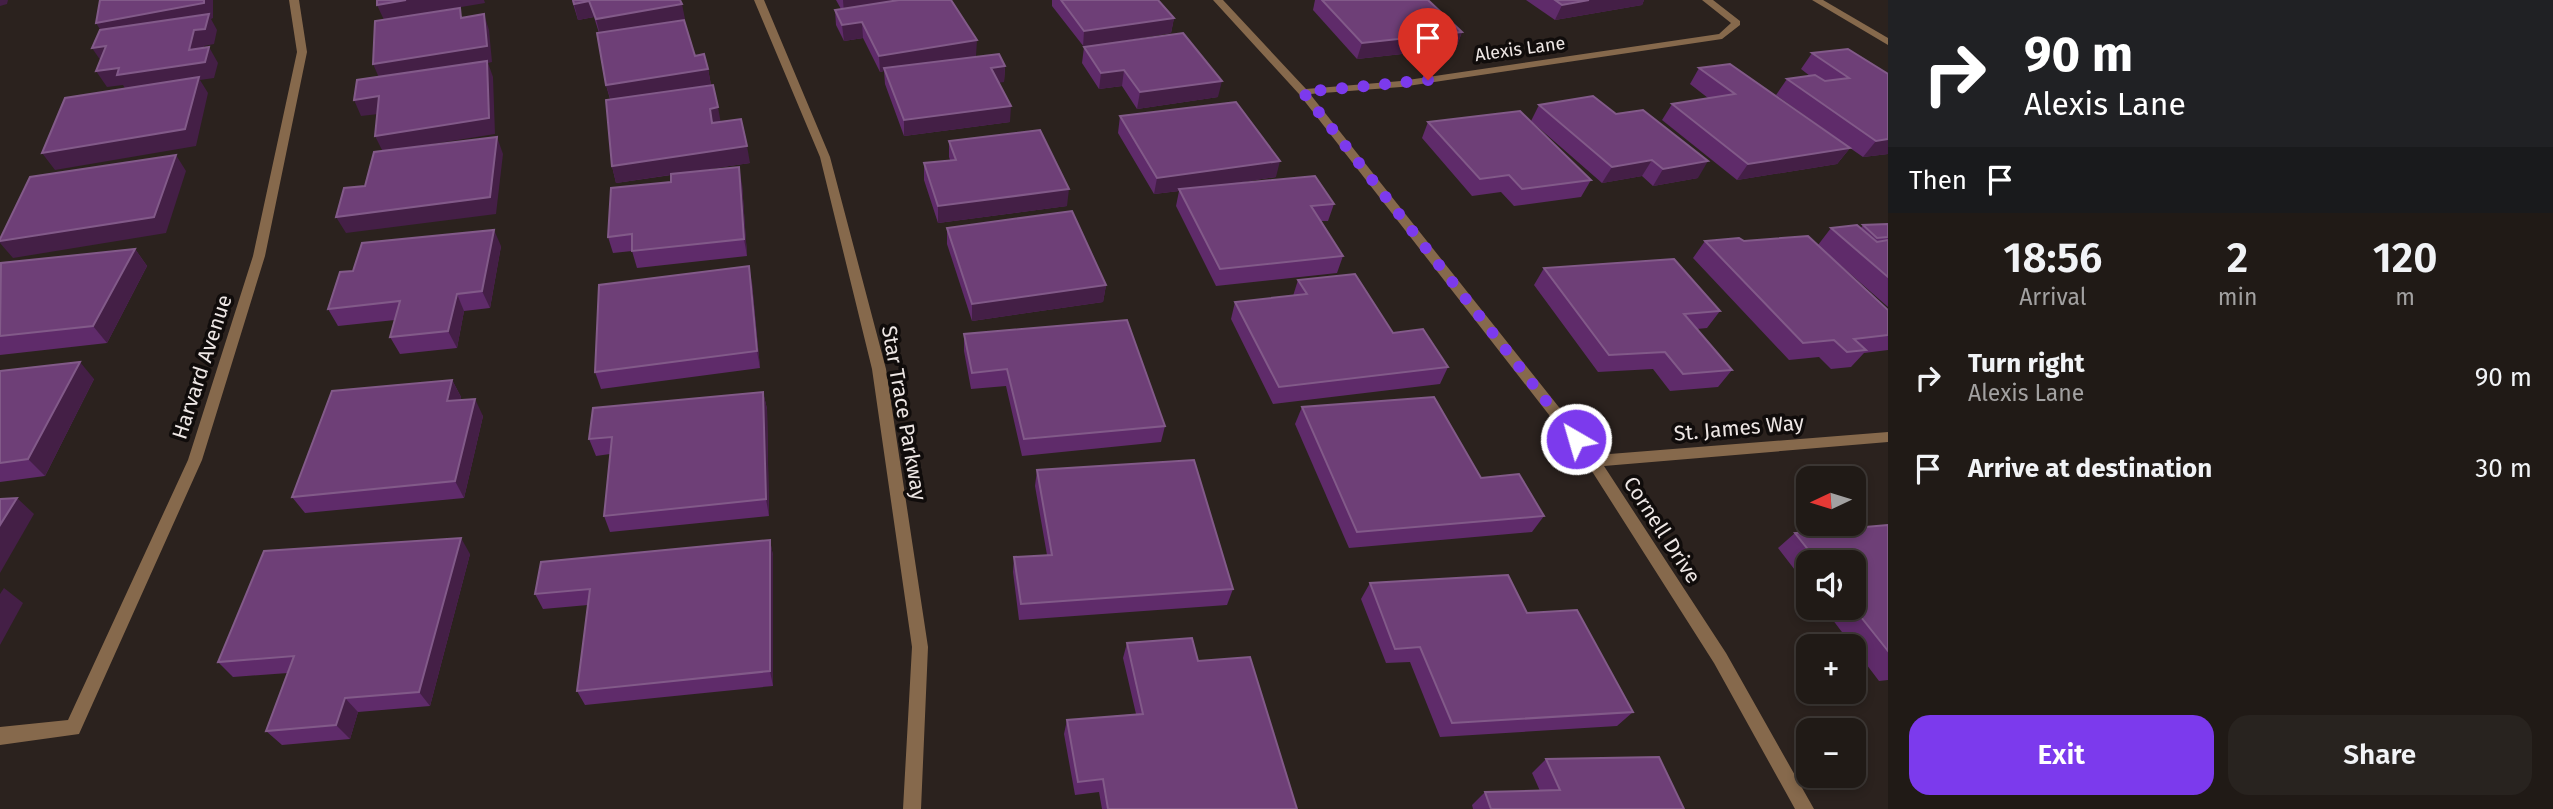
<!DOCTYPE html>
<html lang="en">
<head>
<meta charset="utf-8">
<style>
	body { margin:0; font-family:"Fira Sans",sans-serif; background:#28231f; color:#f1f3f6; height:100vh; display:flex; flex-direction:column; font-size:26px; white-space:nowrap }
	* { box-sizing:border-box; margin:0 }
	p { font-size:23px; color:#a2a1a1 }
	.icon { flex:none; width:38px; height:38px; fill:none; stroke:currentColor; stroke-width:2; stroke-linecap:round; stroke-linejoin:round }
	.map { position:relative; flex:1; overflow:hidden }
	.sheet { display:flex; flex-direction:column; background:#201a16; width:665px }
	.sheet>* { flex:none }
	.top-card { background:#202124; color:#fff; overflow:hidden }
	.needle { width:46px; rotate:266deg }
	.controls { position:absolute; left:1796px; top:466px; display:grid; gap:14px }
	.controls a { display:grid; place-items:center; width:70px; height:70px; border-radius:14px; background:#201a16; box-shadow:0 4px 10px #0003,0 0 0 2px #3d3835; font-size:35px }
	.pin { position:absolute; display:grid; place-items:center; width:60px; height:60px; color:#fff; margin:-72px -30px; border-radius:50% 50% 50% 0; rotate:-45deg; box-shadow:0 0 7px #0007 }
	.pin .icon { rotate:45deg }
	.me { position:absolute; width:77px; margin:-38px; rotate:322deg; stroke-linejoin:round; filter:drop-shadow(0 0 5px #0008) }
	.turn { display:flex; align-items:center; gap:24px; height:147px; padding:0 21px; font-size:32px }
	.turn .icon { width:91px; height:91px; stroke-width:2.5 }
	.turn b { display:block; font-size:49px; line-height:60px }
	.then { display:flex; align-items:center; height:66px; padding:0 21px; background:#0003; gap:14px; font-size:26px }
	.eta { display:flex; justify-content:space-evenly; align-items:center; height:119px; text-align:center }
	.eta b { font-size:42px; font-weight:600; line-height:49px }
	.action { display:flex; gap:14px; margin-top:auto; padding:14px 21px }
	.action a { flex:1; height:80px; border-radius:21px; background:#7c3aed; color:#fff; font-size:28px; font-weight:600; line-height:80px; text-align:center }
	.action a+a { background:#28231f; color:#f1f3f6 }
	ul { padding:0; list-style:none }
	li { display:flex; align-items:center; gap:21px; height:91px; padding:0 21px }
	li div { flex:1 }
	li b { display:block; font-size:26px }
	li em { font-style:normal }
	main { display:flex; flex:1; min-height:0 }
	.map>svg:first-child { display:block }
	.lines { fill:none; stroke-linecap:round; stroke-linejoin:round }
	.minor { fill:#86694c; fill-rule:evenodd }
	.tertiary { fill:#86694c; fill-rule:evenodd }
	.wall { fill:#5f2b6a }
	.shaded-wall { fill:#441f46 }
	.building { fill:#6e3f77; stroke:#825a89; stroke-width:2 }
	.route { stroke:#7c3aed; stroke-width:12; stroke-dasharray:0 21.6 }
	.labels { text-anchor:middle; stroke-width:7; stroke-linejoin:round; paint-order:stroke }
	.far-street-label { font-size:18px; fill:#eee7e5; stroke:#100c0b }
	.street-label { font-size:21px; fill:#eee7e5; stroke:#100c0b }
</style>
</head>
<body>
<main>
<div class="map">
<svg width="1888" height="809" viewBox="0 0 1888 809">
	<rect width="100%" height="100%" fill="#2b221e"/>
	<g class="lines">
		<g class="minor">
			<path d="M289,0H299L307,52L265,256L202,460L79,734L0,745V727L68,720L188,460L253,256L297,52Z"/>
			<path d="M754,0H764L830,157L886,369L928,647L921,809H903L912,647L872,369L820,157Z"/>
			<path d="M1213,0H1223L1306,89L1401,81L1719,34L1731,23L1702,0H1713L1740,21V25L1722,39L1401,87L1310,94L1597,455L1888,432V442L1604,466L1726,653L1814,809H1795L1714,663L1588,465L1299,94Z"/>
		</g>
		<path class="tertiary" d="M1812,0H1823L1888,38V45Z"/>
	</g>
	<g class="wall">
		<path d="M572,0L685,19L669,22L695,56L708,69L711,85L684,89L721,122L750,163L680,173L742,184L747,256L637,268L632,251L613,253L608,237L671,182V175L616,183L612,166L610,99L606,85L599,33L594,17L578,20Z"/>
		<path d="M836,0H951L976,56L964,58L1005,66L1004,82H999L1010,122L904,136L885,84L884,71L880,72L863,38L844,41L836,25L835,10L841,9Z"/>
		<path d="M1052,0H1158L1174,18L1171,33L1089,46L1218,97L1137,109L1122,86L1099,89L1082,63L1084,47L1052,6Z"/>
		<path d="M1315,0H1428L1462,32L1456,48L1357,59L1313,10Z"/>
		<path d="M1526,0H1644L1642,5L1555,20Z"/>
		<path d="M1812,53L1888,74V154L1863,157L1850,148L1837,164L1737,180L1662,120L1672,104L1708,98L1690,84L1699,68L1842,142L1776,95L1787,79L1810,76L1801,69Z"/>
		<path d="M1539,105L1698,178L1653,186L1642,176L1602,183L1531,121Z"/>
		<path d="M1120,116L1276,177L1222,185L1334,204L1328,221H1321L1343,256L1337,273L1216,286L1176,206L1179,191L1154,194L1118,133Z"/>
		<path d="M1428,122L1591,180L1581,197L1514,206L1501,192L1472,196L1422,138Z"/>
		<path d="M949,141L1067,206L938,223L924,180V163L950,160L949,157Z"/>
		<path d="M1888,224V307L1830,256L1888,310V350L1864,353L1851,367L1831,369L1819,357L1789,360L1693,258L1705,241L1818,245L1831,228H1861L1863,225Z"/>
		<path d="M947,228L1106,285L1103,302L972,321L947,244Z"/>
		<path d="M501,246L490,308L464,311L457,348L400,354L390,337L395,320L338,326L328,309L353,271Z"/>
		<path d="M135,249L147,266L107,343L0,355V264Z"/>
		<path d="M1544,268L1720,311L1707,328L1697,329L1732,370L1718,387L1670,391L1653,369L1598,372L1534,285Z"/>
		<path d="M1298,280L1393,333L1448,367L1440,384L1273,404L1231,319L1235,302L1293,296Z"/>
		<path d="M752,283L760,368L601,389L595,372Z"/>
		<path d="M964,334L1165,426L1161,442L1022,456L1006,386L971,389L964,351Z"/>
		<path d="M0,371L94,379L45,476L0,482Z"/>
		<path d="M452,380L461,397L460,400L483,416L464,498L305,513L292,497Z"/>
		<path d="M763,392L767,409L769,516L610,532L604,516L610,454L596,456L589,439Z"/>
		<path d="M1302,407L1481,478L1544,516L1532,532L1349,548L1295,424Z"/>
		<path d="M1037,470L1233,589L1227,605L1019,620L1013,572L1014,557L1047,555L1035,486Z"/>
		<path d="M1888,525V680L1879,681L1823,607H1853V562H1808V587L1778,548L1795,533Z"/>
		<path d="M770,540L773,556V686L585,705L577,691L588,605L543,609L535,594Z"/>
		<path d="M470,554L430,706L358,712L350,739L282,745L266,731L288,673L233,677L218,662Z"/>
		<path d="M1370,583L1527,613L1633,712L1617,726L1440,737L1410,662L1386,663L1361,599Z"/>
		<path d="M1127,643L1297,809H1102L1099,792L1075,795L1064,734L1067,720L1136,714L1123,658Z"/>
		<path d="M1546,759L1684,809H1473L1472,805L1485,792L1540,791L1532,773Z"/>
	</g>
	<g class="shaded-wall">
		<path d="M0,0H8L7,4L0,6Z"/>
		<path d="M204,0H213V18L211,19L217,30L214,44L204,46L199,63L209,47L218,63L214,78L200,80L208,93L196,146L55,170L42,153L127,92L123,85L107,87L96,71L119,68L106,39L96,23Z"/>
		<path d="M406,0H484L485,3L384,20L377,5Z"/>
		<path d="M843,0H918L844,14Z"/>
		<path d="M1589,0H1644L1642,5L1555,20L1562,5Z"/>
		<path d="M589,1L594,17L578,20L574,4Z"/>
		<path d="M682,4L685,19L600,35L596,19Z"/>
		<path d="M484,14L489,30L492,62L488,63L493,77L495,134L383,152L375,136L489,118L380,80L373,64Z"/>
		<path d="M1174,18L1171,33L1083,47L1084,31Z"/>
		<path d="M862,22L863,38L844,41L842,25Z"/>
		<path d="M1462,32L1456,48L1357,59L1362,43Z"/>
		<path d="M977,40L976,56L885,71L884,68V71L880,72L879,56Z"/>
		<path d="M106,46L103,64L92,48Z"/>
		<path d="M1005,66L1004,82L991,84V68Z"/>
		<path d="M708,69L711,85L611,101L606,85Z"/>
		<path d="M1124,70L1122,86L1099,89L1101,73Z"/>
		<path d="M1222,81L1218,97L1137,109L1140,92Z"/>
		<path d="M379,96L387,113L361,116L354,100Z"/>
		<path d="M1011,106L1010,122L904,136V120Z"/>
		<path d="M718,107L721,124L716,139L710,109Z"/>
		<path d="M497,137L503,154L496,214L346,233L336,217Z"/>
		<path d="M1888,139V154L1863,157L1876,141Z"/>
		<path d="M747,146L750,163L616,183L612,166Z"/>
		<path d="M1850,148L1837,164L1737,180L1748,164Z"/>
		<path d="M176,155L186,171L166,233L13,258L0,243V241Z"/>
		<path d="M1652,160L1642,176L1602,183L1612,167Z"/>
		<path d="M1280,161L1276,177L1180,191L1179,189V191L1154,194L1157,178Z"/>
		<path d="M1708,161L1698,178L1653,186L1663,169Z"/>
		<path d="M739,167L742,184L747,256L744,239Z"/>
		<path d="M1069,189L1067,206L938,223V206Z"/>
		<path d="M494,230L501,246L490,308L482,291Z"/>
		<path d="M135,249L147,266L107,343L93,326Z"/>
		<path d="M749,266L752,283L760,368L757,351Z"/>
		<path d="M1106,285L1103,302L972,321V304Z"/>
		<path d="M457,294L464,311L457,348L448,331Z"/>
		<path d="M80,362L94,379L45,476L28,459Z"/>
		<path d="M452,380L461,397L456,418L447,401Z"/>
		<path d="M763,392L767,409L769,516L766,499Z"/>
		<path d="M475,399L483,416L464,498L455,481Z"/>
		<path d="M17,498L34,514L0,573V525Z"/>
		<path d="M461,538L470,554L430,706L419,692Z"/>
		<path d="M770,540L773,556V686L770,671Z"/>
		<path d="M4,588L23,603L0,645V594Z"/>
		<path d="M345,698L358,712L350,739L336,725Z"/>
	</g>
	<g class="building">
		<path d="M100,0H204V3L96,23Z"/>
		<path d="M377,0H406L377,5Z"/>
		<path d="M573,0H680L682,4L596,19L589,1L574,4Z"/>
		<path d="M899,0H951L977,40L879,56L862,22L842,25L835,10Z"/>
		<path d="M1061,0H1158L1174,18L1084,31Z"/>
		<path d="M1322,0H1428L1462,32L1362,43Z"/>
		<path d="M1555,0H1589L1562,5Z"/>
		<path d="M460,8L461,18L484,14L487,46L373,64L375,21Z"/>
		<path d="M209,14L205,29L194,30L189,50L209,47L205,62L117,75L119,68L96,71L106,46L92,48L100,30Z"/>
		<path d="M684,20L695,56L704,54L708,69L606,85L597,33Z"/>
		<path d="M1183,33L1222,81L1140,92L1124,70L1101,73L1084,47Z"/>
		<path d="M1848,49L1888,74V139L1876,141L1787,79L1815,75L1825,81L1849,78L1812,53Z"/>
		<path d="M999,54L1005,66L991,68L1011,106L904,120L884,68Z"/>
		<path d="M487,61L489,118L375,136L379,96L354,100L357,80Z"/>
		<path d="M1730,64L1850,148L1748,164L1672,104L1735,94L1699,68Z"/>
		<path d="M199,77L185,129L42,153L65,98Z"/>
		<path d="M713,85L718,107L710,109L712,123L741,119L747,146L612,166L606,100Z"/>
		<path d="M1593,96L1616,114L1643,110L1708,161L1663,169L1652,160L1612,167L1539,105Z"/>
		<path d="M1236,102L1280,161L1157,178L1120,116Z"/>
		<path d="M1520,111L1591,180L1522,189L1509,175L1480,179L1428,122Z"/>
		<path d="M1040,130L1069,189L938,206L924,163L956,160L949,141Z"/>
		<path d="M497,137L490,197L336,217L344,188L365,186L374,152Z"/>
		<path d="M176,155L154,217L0,241V239L30,177Z"/>
		<path d="M739,167L744,239L632,251V234L608,237L611,188L671,182V174Z"/>
		<path d="M1315,176L1334,204L1311,206L1343,256L1220,269L1179,189Z"/>
		<path d="M1072,211L1106,285L972,304L947,228Z"/>
		<path d="M1888,224V237L1877,238L1863,225Z"/>
		<path d="M1857,225L1877,242L1888,240V277L1831,228Z"/>
		<path d="M494,230L482,291L457,294L448,331L390,337L400,301L328,309L340,272L353,271L362,243Z"/>
		<path d="M1808,236L1888,310V335L1854,339L1866,350L1847,352L1834,340L1803,343L1705,241L1739,238L1744,241Z"/>
		<path d="M135,249L93,326L0,336L1,263Z"/>
		<path d="M1674,259L1720,311L1684,314L1732,370L1683,374L1665,352L1609,355L1544,268Z"/>
		<path d="M749,266L757,351L595,372L599,285Z"/>
		<path d="M1355,274L1393,333L1423,329L1448,367L1279,387L1235,302L1307,294L1298,280Z"/>
		<path d="M1127,320L1165,426L1024,439L1007,369L972,373L964,334Z"/>
		<path d="M80,362L28,459L0,463V371Z"/>
		<path d="M452,380L447,401L475,399L455,481L292,497L332,391Z"/>
		<path d="M763,392L766,499L604,516L612,437L589,439L593,408Z"/>
		<path d="M1434,397L1481,478L1519,474L1544,516L1357,532L1302,407Z"/>
		<path d="M1194,460L1233,589L1021,604L1014,557L1052,555L1037,470Z"/>
		<path d="M17,498L0,525V499Z"/>
		<path d="M1888,525V651L1853,607V562H1818L1795,533Z"/>
		<path d="M461,538L419,692L345,698L336,725L266,731L294,656L218,662L264,551Z"/>
		<path d="M770,540V671L577,691L590,589L535,594L541,562Z"/>
		<path d="M1508,575L1527,613L1577,610L1633,712L1452,723L1420,647L1395,649L1370,583Z"/>
		<path d="M1192,638L1198,661L1250,657L1297,809H1108L1103,779L1078,782L1067,720L1143,714L1127,643Z"/>
		<path d="M1659,757L1684,809H1491L1485,792L1560,790L1546,759Z"/>
	</g>
	<g class="lines">
		<path class="route" d="M1428,80L1303,92L1576,439"/>
	</g>
	<g class="labels">
		<g class="far-street-label">
			<text transform="translate(1520 49) rotate(-8)" y="6">Alexis Lane</text>
		</g>
		<g class="street-label">
			<text transform="translate(202 367) rotate(-72)" y="7">Harvard Avenue</text>
			<text transform="translate(904 413) rotate(80)" y="7">Star Trace Parkway</text>
			<text transform="translate(1739 428) rotate(-5)" y="7">St. James Way</text>
			<text transform="translate(1662 530) rotate(57)" y="7">Cornell Drive</text>
		</g>
	</g>
</svg>
<div class="controls">
<a><svg class="needle" viewBox="-14 -14 28 28"><path d="M0-13l5 13h-10z" fill="#e53935"/><path d="M0 13l5-13h-10z" fill="#a2a1a1"/></svg></a>
<a><svg class="icon" aria-label="sound" viewBox="0 0 24 24"><path d="M4 9h4l5-4v14l-5-4H4zM17 9q2 3 0 6"/></svg></a>
<a>+</a>
<a>−</a>
</div>
<div class="pin" style="left:1428px;top:80px;background:#d93025"><svg class="icon" aria-label="arrive" viewBox="0 0 24 24"><path d="M6 21V4h12l-3 4 3 4H6"/></svg></div>
<svg class="me" style="left:1576px;top:439px" viewBox="-20 -20 40 40"><circle r="17" fill="#7c3aed" stroke="#fff" stroke-width="3"/><path d="M0-11L8 9 0 5-8 9z" fill="#fff"/></svg>
</div>
<section class="sheet">
<div class="top-card">
<div class="turn"><svg class="icon" aria-label="right" viewBox="0 0 24 24"><path d="M7 20v-9h11M14 6l5 5-5 5"/></svg><div><b>90 m</b>Alexis Lane</div></div>
<div class="then">Then<svg class="icon" aria-label="arrive" viewBox="0 0 24 24"><path d="M6 21V4h12l-3 4 3 4H6"/></svg></div>
</div>
<div class="eta">
<div><b>18:56</b><p>Arrival</p></div>
<div><b>2</b><p>min</p></div>
<div><b>120</b><p>m</p></div>
</div>
<ul>
<li><svg class="icon" aria-label="right" viewBox="0 0 24 24"><path d="M7 20v-9h11M14 6l5 5-5 5"/></svg><div><b>Turn right</b><p>Alexis Lane</p></div><em>90 m</em></li>
<li><svg class="icon" aria-label="arrive" viewBox="0 0 24 24"><path d="M6 21V4h12l-3 4 3 4H6"/></svg><div><b>Arrive at destination</b></div><em>30 m</em></li>
</ul>
<div class="action"><a>Exit</a><a>Share</a></div>
</section>
</main>
</body>
</html>
